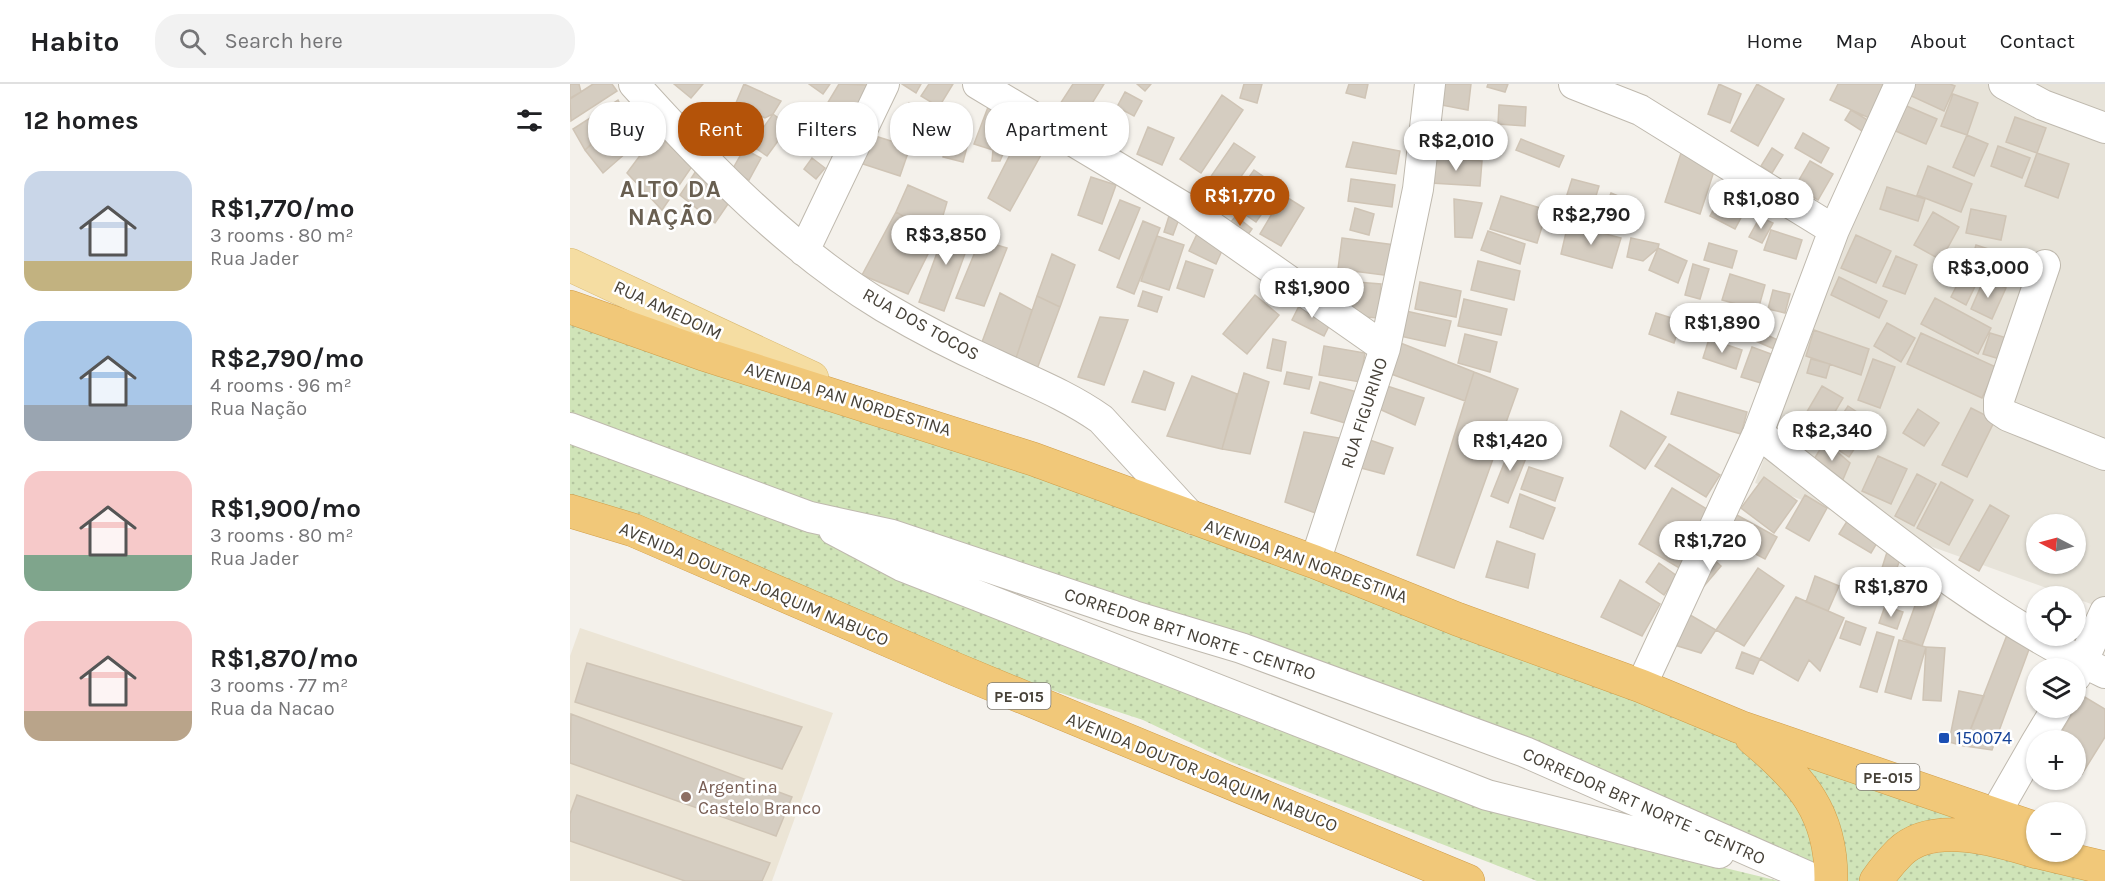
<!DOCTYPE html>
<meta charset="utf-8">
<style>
:root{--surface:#fff;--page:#f2f2f2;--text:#202124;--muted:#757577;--line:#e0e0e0;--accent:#b45309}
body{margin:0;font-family:Karla,sans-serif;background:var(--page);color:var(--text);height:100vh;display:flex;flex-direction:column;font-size:22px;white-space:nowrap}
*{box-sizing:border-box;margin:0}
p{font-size:20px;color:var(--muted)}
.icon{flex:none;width:33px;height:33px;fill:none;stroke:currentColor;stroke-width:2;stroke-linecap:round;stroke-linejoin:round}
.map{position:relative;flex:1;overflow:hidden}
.panel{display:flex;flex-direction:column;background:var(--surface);width:570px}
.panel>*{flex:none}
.top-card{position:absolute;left:18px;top:18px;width:570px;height:54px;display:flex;gap:12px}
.needle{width:39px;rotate:276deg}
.controls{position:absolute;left:1456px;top:430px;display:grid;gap:12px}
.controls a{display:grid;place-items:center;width:60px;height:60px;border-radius:50%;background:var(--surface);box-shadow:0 2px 4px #0004;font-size:30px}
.price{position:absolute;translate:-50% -51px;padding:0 14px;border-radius:21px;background:#fff;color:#222;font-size:20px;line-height:39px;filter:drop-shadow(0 2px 3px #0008)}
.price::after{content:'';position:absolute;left:50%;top:36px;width:18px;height:14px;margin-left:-9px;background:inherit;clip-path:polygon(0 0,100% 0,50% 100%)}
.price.on{background:var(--accent);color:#fff}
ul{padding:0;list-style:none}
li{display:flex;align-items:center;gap:18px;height:150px;padding:0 24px}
li span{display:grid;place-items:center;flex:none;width:168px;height:120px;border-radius:18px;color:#555}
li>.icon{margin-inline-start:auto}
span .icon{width:72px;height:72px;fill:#fffc;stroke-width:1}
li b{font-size:26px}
h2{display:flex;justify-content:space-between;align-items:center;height:72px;padding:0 24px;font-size:26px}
.tag{padding:0 21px;border-radius:24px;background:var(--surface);box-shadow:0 2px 4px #0004;font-size:21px;line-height:54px}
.tag.on{background:var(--accent);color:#fff}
header{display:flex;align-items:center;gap:36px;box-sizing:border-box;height:84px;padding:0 30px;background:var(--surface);border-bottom:2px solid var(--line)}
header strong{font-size:28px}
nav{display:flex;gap:33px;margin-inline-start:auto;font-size:21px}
.search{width:420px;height:54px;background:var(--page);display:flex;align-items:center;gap:15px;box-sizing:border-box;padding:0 21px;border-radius:24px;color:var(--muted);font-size:22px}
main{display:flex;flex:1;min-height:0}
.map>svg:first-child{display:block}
.residential{fill:#e7e3d9;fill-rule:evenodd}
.education{fill:#ece5d6}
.grass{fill:url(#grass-dots)}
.building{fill:#d5cdc1;stroke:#cfc4b5;stroke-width:1.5}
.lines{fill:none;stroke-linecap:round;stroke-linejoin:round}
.minor-casing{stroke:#bfb9ae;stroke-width:32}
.major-casing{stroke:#d9ba73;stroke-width:34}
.highway-casing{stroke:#d09d49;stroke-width:34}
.minor{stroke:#fff;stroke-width:30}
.major{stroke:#f5dda2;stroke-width:33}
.highway{stroke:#f1c879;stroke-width:33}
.transit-dot{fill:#1a4fb4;stroke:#fff;stroke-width:2}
.education-dot{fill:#8d6e63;stroke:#fff;stroke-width:2}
.labels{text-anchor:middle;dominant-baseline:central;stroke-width:5;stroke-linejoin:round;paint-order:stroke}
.shield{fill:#fff;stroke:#7e7b74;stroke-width:1.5}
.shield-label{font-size:16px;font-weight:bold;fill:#474239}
.street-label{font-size:18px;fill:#474239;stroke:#fff}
.transit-label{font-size:18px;fill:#164399;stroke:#fff;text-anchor:start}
.education-label{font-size:18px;fill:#785e54;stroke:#fff;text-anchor:start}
.district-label{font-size:24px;font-weight:bold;letter-spacing:1.5px;fill:#695f51;stroke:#fff}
</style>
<header>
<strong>Habito</strong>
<div class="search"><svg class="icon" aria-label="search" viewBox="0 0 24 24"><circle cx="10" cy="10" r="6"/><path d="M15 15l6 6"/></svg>Search here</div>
<nav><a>Home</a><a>Map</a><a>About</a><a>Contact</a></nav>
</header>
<main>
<section class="panel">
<h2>12 homes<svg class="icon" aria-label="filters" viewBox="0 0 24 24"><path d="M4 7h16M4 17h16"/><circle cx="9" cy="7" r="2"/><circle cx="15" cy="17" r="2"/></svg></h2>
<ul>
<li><span style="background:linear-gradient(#c9d6e8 75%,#c2b280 0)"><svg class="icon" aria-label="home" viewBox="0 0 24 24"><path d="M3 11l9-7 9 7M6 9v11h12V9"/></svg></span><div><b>R$1,770/mo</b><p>3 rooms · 80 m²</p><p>Rua Jader</p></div></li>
<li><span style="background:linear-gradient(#a9c7e8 70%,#9aa5b1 0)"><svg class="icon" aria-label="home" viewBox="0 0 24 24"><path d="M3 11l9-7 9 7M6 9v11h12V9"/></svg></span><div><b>R$2,790/mo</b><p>4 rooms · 96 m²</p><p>Rua Nação</p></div></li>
<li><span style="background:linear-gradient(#f6c9c9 70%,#7fa58c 0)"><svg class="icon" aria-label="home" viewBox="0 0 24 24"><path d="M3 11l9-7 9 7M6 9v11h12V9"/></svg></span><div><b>R$1,900/mo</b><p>3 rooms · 80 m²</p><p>Rua Jader</p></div></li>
<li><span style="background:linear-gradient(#f6c9c9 75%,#b9a48a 0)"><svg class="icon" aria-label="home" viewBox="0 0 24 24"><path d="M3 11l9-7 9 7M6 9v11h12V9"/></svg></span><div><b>R$1,870/mo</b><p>3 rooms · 77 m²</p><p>Rua da Nacao</p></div></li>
</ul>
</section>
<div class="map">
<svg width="1535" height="797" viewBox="0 0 1535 797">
<defs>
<pattern id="grass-dots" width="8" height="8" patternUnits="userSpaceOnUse" patternTransform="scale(1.5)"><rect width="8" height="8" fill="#d0e4b8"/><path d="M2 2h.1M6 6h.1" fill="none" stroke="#b4c59f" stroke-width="1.8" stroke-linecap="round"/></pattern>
</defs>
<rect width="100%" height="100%" fill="#f4f1eb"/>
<!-- residential -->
<path class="residential" d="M1332,0h203v525l-350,-126zM1467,441h39v39h-39z"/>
<!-- education -->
<path class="education" d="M10,544l253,85 -61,168h-202v-225z"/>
<!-- grass -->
<path class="grass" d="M0,237l325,103 843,310 60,57 24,85 -58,-28 -952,-341 -242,-89z
M0,352l1089,416 120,29h-242l-306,-119 -88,-42 -134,-44 -313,-137 -126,-42z
M1225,675l192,68 -118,54h-25z
M1385,765l47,5 103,27h-211l12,-22z"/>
<!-- building -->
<path class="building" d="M0,0h9l2,8 -11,6z
M23,0h19l5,7 -46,30 -1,-22z
M104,0h29l-12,14z
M174,0l37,17 -8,13 -8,4 -29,-15z
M239,0h21l-7,10z
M269,0l30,1 -18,31 -24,-12z
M332,0h19l-5,9z
M359,0h24l-14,23 -18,-11z
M503,0h31l-21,34 -23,-14z
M567,0h14l-6,7z
M674,0h18l-5,19 -17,-5z
M779,0h19l-3,14 -19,-5z
M868,0h33l-3,26 -32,-6z
M918,0h20l-3,8 -18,-5z
M1149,0l22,10 -11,29 -22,-9z
M1187,0l27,15 -26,47 -27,-15z
M1268,0h47l-16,34 -39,-18z
M1344,0h36l5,2 -11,25 -35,-16z
M555,8l17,9 -8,15 -17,-9z
M1383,10l25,9 -11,32 -26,-9z
M652,11l21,15 -42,63 -21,-14z
M48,16l6,12 -39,38 -12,-21z
M339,19l44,22 -10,27 -47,-20z
M1332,20l35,15 -11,25 -35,-15z
M929,21l27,2 -1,19 -27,-2z
M151,23l13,11 -18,32 -20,-15z
M418,23l28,16 -16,38h-8l1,-11 -19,-6z
M63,26l17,22 -47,41 -18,-23z
M539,26l18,14 -15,18 -18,-15z
M1281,26l20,12 -6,11 -20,-13z
M203,30l16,12 -22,30 -16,-11z
M1445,33l31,11 -9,25 -31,-11z
M578,43l26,11 -12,27 -25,-11z
M1233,49l26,15 -8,15 -26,-15z
M86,50l37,31 -31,45 -35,-37z
M302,51l38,12 -10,29 -37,-12z
M1397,51l21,9 -14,32 -21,-9z
M951,55l43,17 -5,11 -43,-17z
M447,57l25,12 -32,58 -22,-13z
M377,58l20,5 -4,15 -20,-5z
M783,58l47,9 -4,23 -50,-7z
M664,59l21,14 -30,42 -20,-14z
M1428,62l32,12 -8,20 -31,-12z
M1202,64l11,7 -11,18 -11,-7z
M174,65l17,9 -12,22 -18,-8z
M1112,66l35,12 -17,52 -35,-12z
M1467,69l32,11 -11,34 -33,-12z
M242,74l13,10 -9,11 -12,-10z
M862,74l50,3 -2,25 -49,-3z
M1240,77l23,13 -15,26 -23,-13z
M1358,82l44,18 -11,28 -44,-17z
M684,86l26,18 -24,34 -26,-18z
M126,87l34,30 -15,22 -35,-28z
M521,93l25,8 -14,39 -24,-9z
M781,95l44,6 -3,22 -44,-6z
M1002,95l27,7 -7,23 -27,-8z
M1159,98l24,13 -18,34 -25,-13z
M338,101l39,17 -10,34 -41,-24z
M1317,103l38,12 -7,22 -38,-12z
M1041,109l31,13 -8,19 -31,-13z
M713,111l21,13 -23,38 -21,-12z
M931,112l46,14 -10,33 -47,-14z
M884,115l28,4 -10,35 -17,-1z
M550,116l20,8 -21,51 -20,-9z
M785,124l19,6 -5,21 -19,-5z
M1401,125l35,7 -5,24 -35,-7z
M326,128l41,24 -29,58 -46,-19z
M1363,128l26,15 -18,33 -27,-15z
M599,132l10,3 -6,16 -9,-3z
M666,132l16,13 -7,10 -17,-14z
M1190,133l13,6 -11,20 -13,-6z
M379,136l25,9 -30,82 -25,-9z
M573,137l17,7 -26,66 -17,-7z
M998,140l53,14 -9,30 -51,-14z
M1201,146l31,10 -6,19 -32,-9z
M918,147l37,13 -5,20 -39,-14z
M628,148l27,12 -9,20 -27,-13z
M1286,151l35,16 -15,32 -35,-15z
M587,152l27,9 -15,45 -28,-9z
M772,154l53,7 -4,31 -53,-7z
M1061,154l28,6 -1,4 -15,13 -16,-4z
M410,156l27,8 -23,58 -28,-8z
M1139,159l28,8 -5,17 -28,-8z
M1406,161l44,14 -8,26 -44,-14z
M1088,164l29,13 -9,22 -29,-13z
M482,170l23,11 -15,42 -23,-11z
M1326,172l21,9 -12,29 -22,-8z
M616,177l27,9 -9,27 -27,-9z
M908,177l42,10 -6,29 -43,-10z
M1123,180l16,5 -9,30 -15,-4z
M740,186l28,10 -6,17 -28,-11z
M1394,187l15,7 -13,27 -15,-8z
M1160,190l35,11 -7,25 -36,-10z
M1269,193l48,24 -8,17 -48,-23z
M1414,195l22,9 -14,31 -21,-10z
M774,197l37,3 -3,34 -37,-3z
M850,198l41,9 -5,26 -41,-8z
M1203,206l17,4 -5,19 -17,-4z
M573,207l19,6 -5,15 -19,-6z
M430,209l32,17 -16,48 -34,-16z
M685,211l24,20 -32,39 -24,-20z
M467,212l23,11 -23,62 -21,-11z
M1365,214l56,30 -13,26 -57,-30z
M894,215l43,10 -6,26 -43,-9z
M731,218l32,16 -9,18 -32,-16z
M836,227l45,10 -6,25 -45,-10z
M1086,229l25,8 -7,22 -25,-9z
M530,233l28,3 -24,65 -26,-8z
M1317,239l28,15 -14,24 -27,-16z
M1184,245l24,11 -4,9 -23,-10z
M1244,246l55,19 -8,26 -55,-19z
M1351,249l75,34 -14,31 -75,-34z
M1420,249l20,6 -7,21 -20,-6z
M895,250l32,8 -7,30 -32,-9z
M703,255l13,3 -5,29 -14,-3z
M1139,255l33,11 -6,19 -33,-11z
M828,258l76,30 -9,29 -74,-27z
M754,262l41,7 -5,29 -41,-7z
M1182,263l19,7 -10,29 -20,-6z
M1241,275l19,5 -4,14 -19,-5z
M1303,275l22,8 -15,41 -22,-8z
M574,287l30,12 -9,27 -33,-8z
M717,288l25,5 -3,12 -25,-5z
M904,288l44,17 -64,179 -37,-13z
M674,289l25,9 -19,72 -28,-5z
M622,292l45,18 -15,55 -55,-13z
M750,298l41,11 -9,32 -41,-12z
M814,301l40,13 -9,27 -38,-17z
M1252,302l21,12 -24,41 -21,-12z
M1108,308l69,20 -6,22 -70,-20z
M1278,322l24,16 -23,35 -24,-16z
M1401,324l24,12 -28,57 -25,-12z
M1348,325l21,14 -15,23 -21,-13z
M1051,327l45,26 -21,32 -35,-23z
M734,348l41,7 -24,76 -36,-13z
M794,354l29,10 -9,26 -27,-7z
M943,357l17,7 -22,55 -17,-7z
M1255,357l25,22 -9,21 -28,-23z
M1099,360l51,31 -14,22 -51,-31z
M1308,372l29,13 -16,35 -29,-13z
M959,383l34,11 -8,23 -34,-12z
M1347,390l19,10 -22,42 -19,-10z
M1194,393l33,24 -23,32 -33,-25z
M1371,398l32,18 -24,45 -32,-17z
M1102,404l43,26 -34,55 -42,-25z
M950,410l35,14 -12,31 -33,-12z
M1235,411l22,13 -18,33 -23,-13z
M1420,421l19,11 -30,55 -20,-11z
M1165,430l42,23 -12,22 -42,-22z
M1279,434l31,20 -9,15 -32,-19z
M927,457l38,13 -7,34 -42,-11z
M1318,465l14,5 -8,22 -13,-5z
M1141,473l10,9 -22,26z
M1089,479l18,13 -13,19 -18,-13z
M1188,484l26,18 -40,60 -28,-16z
M1328,486l17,7 -11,28 -18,-8z
M1245,492l24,10 -11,25 -22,-9z
M1050,496l40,24 -18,32 -41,-19z
M1351,505l19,6 -18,51 -19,-7z
M1226,513l48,21 -24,53 -11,-11 -11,21 -38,-22z
M1315,522l18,6 -6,17 -18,-6z
M1115,528l31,18 -15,23 -30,-9z
M1276,537l20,7 -6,17 -20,-7z
M1307,548l17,5 -17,55 -17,-5z
M1437,551l24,9 -39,106 -28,-4z
M1329,556l27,7 -15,52 -26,-7z
M1356,563l19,1 -4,53 -18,-1z
M1172,568l18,7 -7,15 -17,-6z
M17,579l215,64 -20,42 -207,-67z
M1389,607l25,5 -20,50 -15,-4z
M1513,612l22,13v28l-23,37 -6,-2v-31h-20z
M1,630l221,83 -16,39 -206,-73z
M7,711l193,68 -8,18h-77l-115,-40v-27z"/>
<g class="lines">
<defs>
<path id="minor" d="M64,0c74,82 154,165 250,223 34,20 72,40 108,56 38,18 75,32 109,56l92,100
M408,0l207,124 200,140
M1004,0l66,26 194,120
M1434,0l39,21 62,23
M234,167l80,-167
M1475,181l-46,135v10l9,6 97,39
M0,344l240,89 82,18 242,81 107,32 284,104 293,129
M1188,349c111,86 219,179 347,240
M264,446l68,36 585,229 232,58
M745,478l70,-214 33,-159 12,-105
M1506,592l29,-64
M1071,602l117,-253 76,-203 66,-146
M1467,657l20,-33
M1425,730l42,-73"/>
<path id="major" d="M0,181l242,113"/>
<path id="highway" d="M0,223l133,47 330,105 282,103 142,57 184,67 99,41 297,102
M0,427l63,19 322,139 513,212
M1182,654c49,41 80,75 79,143
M1468,768l67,16
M1306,797c7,-10 15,-20 24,-29 33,-32 99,-12 137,0"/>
</defs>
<!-- minor casing -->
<use href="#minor" class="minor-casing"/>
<!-- major casing -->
<use href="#major" class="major-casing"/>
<!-- highway casing -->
<use href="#highway" class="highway-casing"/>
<!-- minor -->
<use href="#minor" class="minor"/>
<!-- major -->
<use href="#major" class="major"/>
<!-- highway -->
<use href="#highway" class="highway"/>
</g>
<!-- markers -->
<rect class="transit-dot" x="1368" y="648" width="12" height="12" rx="3"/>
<circle class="education-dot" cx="116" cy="713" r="6"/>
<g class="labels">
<!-- shield labels -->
<g class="shield">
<rect x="417.5" y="599" width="63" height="26" rx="4.5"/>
<rect x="1286.5" y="680" width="63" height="26" rx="4.5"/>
</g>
<g class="shield-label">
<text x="449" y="612">PE-015</text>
<text x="1318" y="693">PE-015</text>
</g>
<!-- street labels -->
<g class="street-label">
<text transform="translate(98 226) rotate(25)">RUA AMEDOIM</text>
<text transform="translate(351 240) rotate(29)">RUA DOS TOCOS</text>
<text transform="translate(278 315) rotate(17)">AVENIDA PAN NORDESTINA</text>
<text transform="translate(794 329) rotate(-72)">RUA FIGURINO</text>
<text transform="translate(736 477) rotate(20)">AVENIDA PAN NORDESTINA</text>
<text transform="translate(184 500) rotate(23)">AVENIDA DOUTOR JOAQUIM NABUCO</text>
<text transform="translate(620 550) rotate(18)">CORREDOR BRT NORTE - CENTRO</text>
<text transform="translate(632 688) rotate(22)">AVENIDA DOUTOR JOAQUIM NABUCO</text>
<text transform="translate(1074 722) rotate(24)">CORREDOR BRT NORTE - CENTRO</text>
</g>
<!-- transit labels -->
<g class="transit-label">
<text x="1386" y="654">150074</text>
</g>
<!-- education labels -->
<g class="education-label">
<text x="128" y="703">Argentina<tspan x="128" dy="21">Castelo Branco</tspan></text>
</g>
<!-- district labels -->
<g class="district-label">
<text x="101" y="105">ALTO DA<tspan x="101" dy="28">NAÇÃO</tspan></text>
</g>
</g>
</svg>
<div class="controls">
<a><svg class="needle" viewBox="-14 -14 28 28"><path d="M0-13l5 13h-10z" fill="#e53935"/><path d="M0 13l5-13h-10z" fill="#757577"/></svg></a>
<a><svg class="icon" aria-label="locate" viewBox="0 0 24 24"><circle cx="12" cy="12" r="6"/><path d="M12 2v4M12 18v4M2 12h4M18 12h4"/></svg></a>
<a><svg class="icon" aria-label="layers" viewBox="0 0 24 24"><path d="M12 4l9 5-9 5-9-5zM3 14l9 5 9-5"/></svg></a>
<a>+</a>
<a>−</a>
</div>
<b class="price" style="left:886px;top:88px">R$2,010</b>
<b class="price on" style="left:670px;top:143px">R$1,770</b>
<b class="price" style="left:1191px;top:146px">R$1,080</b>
<b class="price" style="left:1021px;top:162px">R$2,790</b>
<b class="price" style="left:376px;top:182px">R$3,850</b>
<b class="price" style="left:1418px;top:215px">R$3,000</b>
<b class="price" style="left:742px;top:235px">R$1,900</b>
<b class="price" style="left:1152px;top:270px">R$1,890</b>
<b class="price" style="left:1262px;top:378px">R$2,340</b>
<b class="price" style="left:940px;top:388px">R$1,420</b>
<b class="price" style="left:1140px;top:488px">R$1,720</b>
<b class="price" style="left:1321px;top:534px">R$1,870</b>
<div class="top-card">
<a class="tag">Buy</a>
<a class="tag on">Rent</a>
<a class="tag">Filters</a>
<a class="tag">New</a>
<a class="tag">Apartment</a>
</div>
</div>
</main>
